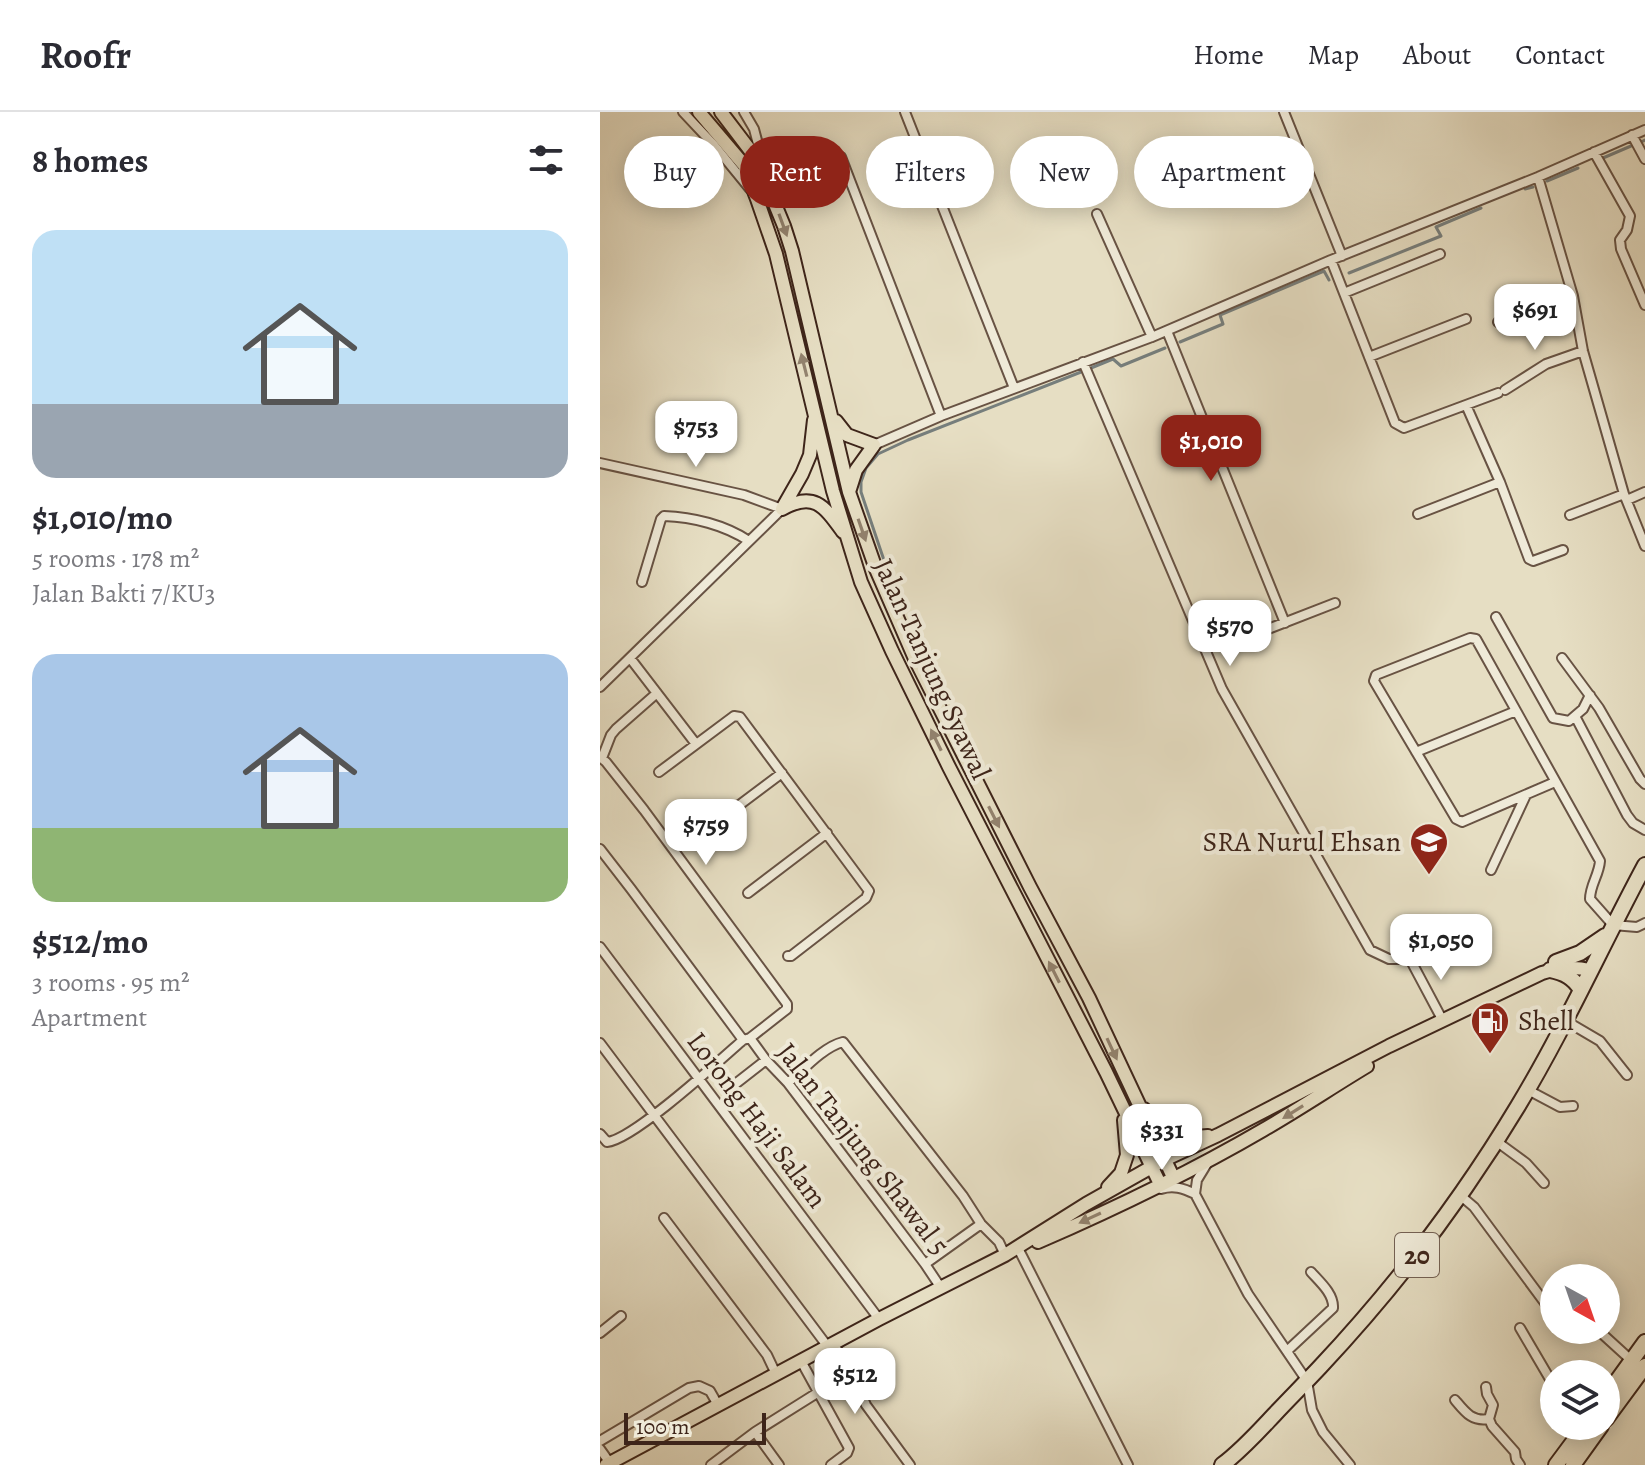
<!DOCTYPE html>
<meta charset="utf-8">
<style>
:root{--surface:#fff;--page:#f7f7f7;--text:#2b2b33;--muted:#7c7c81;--line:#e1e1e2;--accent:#8f2418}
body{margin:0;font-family:Alegreya,serif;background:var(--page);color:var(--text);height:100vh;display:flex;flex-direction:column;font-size:30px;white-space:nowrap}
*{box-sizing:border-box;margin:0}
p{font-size:26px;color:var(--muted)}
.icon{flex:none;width:44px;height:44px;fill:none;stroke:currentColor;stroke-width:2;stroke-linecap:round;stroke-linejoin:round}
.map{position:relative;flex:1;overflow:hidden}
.sheet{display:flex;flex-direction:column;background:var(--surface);width:600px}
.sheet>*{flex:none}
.top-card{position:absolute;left:24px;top:24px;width:760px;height:72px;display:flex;gap:16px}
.needle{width:52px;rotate:140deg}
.controls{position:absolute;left:940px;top:1152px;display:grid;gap:16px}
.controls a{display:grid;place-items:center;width:80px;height:80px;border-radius:50%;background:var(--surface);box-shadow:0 4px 20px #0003;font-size:40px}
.scale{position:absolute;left:24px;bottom:20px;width:142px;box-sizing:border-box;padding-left:8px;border:4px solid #3e251a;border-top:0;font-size:22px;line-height:28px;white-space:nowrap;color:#3e251a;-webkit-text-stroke:6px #efead8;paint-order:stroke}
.price{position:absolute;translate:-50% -68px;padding:0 18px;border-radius:16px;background:#fff;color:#222;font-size:26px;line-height:52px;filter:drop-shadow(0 2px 4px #0008)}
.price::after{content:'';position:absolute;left:50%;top:48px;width:24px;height:18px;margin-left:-12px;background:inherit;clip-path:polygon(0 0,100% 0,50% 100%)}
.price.active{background:var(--accent);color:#fff}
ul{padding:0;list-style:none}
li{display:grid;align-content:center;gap:16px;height:424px;padding:0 32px}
li span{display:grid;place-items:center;height:248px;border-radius:24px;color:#555}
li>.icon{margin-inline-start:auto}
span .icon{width:144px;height:144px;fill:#fffc;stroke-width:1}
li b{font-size:34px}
h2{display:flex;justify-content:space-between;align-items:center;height:96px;padding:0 32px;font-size:34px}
.pill{padding:0 28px;border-radius:36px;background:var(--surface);box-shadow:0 4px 20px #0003;font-size:28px;line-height:72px}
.pill.active{background:var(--accent);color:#fff}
header{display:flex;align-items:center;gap:48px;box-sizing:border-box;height:112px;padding:0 40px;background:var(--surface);border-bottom:2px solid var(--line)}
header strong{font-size:38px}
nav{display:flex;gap:44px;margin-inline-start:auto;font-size:28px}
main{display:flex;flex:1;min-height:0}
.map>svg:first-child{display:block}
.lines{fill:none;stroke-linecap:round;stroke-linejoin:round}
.stream{stroke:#767e7c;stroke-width:3}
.street-casing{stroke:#685344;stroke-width:12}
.primary-casing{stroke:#3e251a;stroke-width:16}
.highway-casing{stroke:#3e251a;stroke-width:18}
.street{stroke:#efead8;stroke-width:8}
.primary{stroke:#e6dec3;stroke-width:12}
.highway{stroke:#e6dec3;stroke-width:14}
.oneway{fill:#92826e}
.labels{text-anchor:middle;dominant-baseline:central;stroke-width:8;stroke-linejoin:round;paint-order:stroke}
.shield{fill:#efead8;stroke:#736053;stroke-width:2}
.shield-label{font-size:26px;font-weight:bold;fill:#3e251a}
.street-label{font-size:28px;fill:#3e251a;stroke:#efead8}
.poi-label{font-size:28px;fill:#3e251a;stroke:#efead8;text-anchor:end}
</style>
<header>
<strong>Roofr</strong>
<nav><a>Home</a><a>Map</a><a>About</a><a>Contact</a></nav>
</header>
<main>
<section class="sheet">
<h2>8 homes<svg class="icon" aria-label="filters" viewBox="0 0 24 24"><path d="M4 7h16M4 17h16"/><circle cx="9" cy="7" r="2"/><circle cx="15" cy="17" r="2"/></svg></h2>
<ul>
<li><span style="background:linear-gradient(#bfe0f5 70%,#9aa5b1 0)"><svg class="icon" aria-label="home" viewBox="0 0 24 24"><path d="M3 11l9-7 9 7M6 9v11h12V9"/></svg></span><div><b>$1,010/mo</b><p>5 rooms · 178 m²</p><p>Jalan Bakti 7/KU3</p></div></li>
<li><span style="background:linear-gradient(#a9c7e8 70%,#8fb573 0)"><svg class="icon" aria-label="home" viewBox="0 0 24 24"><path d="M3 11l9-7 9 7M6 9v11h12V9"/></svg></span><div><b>$512/mo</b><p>3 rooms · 95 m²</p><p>Apartment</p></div></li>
</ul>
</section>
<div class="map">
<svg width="1045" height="1353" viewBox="0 0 1045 1353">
<rect width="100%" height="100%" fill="#e6dec3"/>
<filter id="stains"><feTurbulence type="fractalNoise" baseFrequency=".0025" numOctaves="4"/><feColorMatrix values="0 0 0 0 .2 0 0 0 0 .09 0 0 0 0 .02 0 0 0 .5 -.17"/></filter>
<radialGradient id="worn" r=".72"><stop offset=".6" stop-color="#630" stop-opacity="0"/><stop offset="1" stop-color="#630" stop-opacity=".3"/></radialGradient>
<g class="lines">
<!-- stream -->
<path class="stream" d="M1041,30l4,-2
M1003,46l28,-12
M947,69l31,-13
M925,77l8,-2
M749,161l92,-37 -5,-9 45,-19
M580,230l43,-18 -3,-9 104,-44 5,9
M491,256l22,-9 8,7 44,-18
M291,469l-30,-89v-10l5,-14 12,-14 30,-14 173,-68
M302,503l20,40"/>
<defs>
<path id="street" d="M83,0l31,33 36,44
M144,0l10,17 9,34
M305,0l109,276
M684,0l58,144
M1032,23l13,24
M994,40l36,64 -3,14 -7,10 1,9 24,56
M241,45l100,259
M938,65l35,119 10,55 41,143 21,52
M497,102l55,123
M731,148l64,163 9,5 94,-35
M744,181l96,-39
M898,210l75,-26
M567,219l118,292
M769,245l97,-38
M483,250l139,327 148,261 19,9h21l33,62
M905,278l41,-26 37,-13
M866,293l34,77 29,77 4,2 30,-11
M274,333l67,-29 211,-79 179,-77 207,-83 107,-47
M0,351l144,32 38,14 -182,178
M1027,388l18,-8
M818,402l82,-32
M970,403l54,-21
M42,470l19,-63 3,-3c29,1 61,9 85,25
M896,505l57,101 16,3 14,-12 7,-14
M637,529l98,-38
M30,546l66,86
M962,546l37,50 41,71 5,5
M975,604l52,99 6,8 12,7
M816,640l100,-41
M0,645l6,5 38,48 143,194v5l-37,29 -7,2c-24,21 -110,100 -136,102l-7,-8
M2,646l9,-23 5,-6 41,-36
M59,660l75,-56 6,1 129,174 -3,7 -75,58h-3
M955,670l-93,40 -6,-3 -82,-138 2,-6 94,-37 6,1 124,222c-1,14 -10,24 -10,38l23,26 24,2 8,-4
M102,721l80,-60
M0,737l31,40 112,151
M891,758l35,-75
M148,781l79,-60
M0,835l279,372
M966,909l34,20 27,34
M150,926l16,22 22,23 69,91 68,90 16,24
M0,931l228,304
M188,971c15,-13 35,-36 55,-41l120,154 18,28 18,18 6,13
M134,973l32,-25
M928,978l32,17 13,-1
M896,1029l30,22 18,20
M561,1077c12,-4 22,-1 34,5
M595,1082l53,100 59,87 5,29 11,22 27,33
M595,1082l2,-14 11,-18
M861,1084l13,11 74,100
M64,1106l103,137 9,19
M419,1138l109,215
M325,1152l56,-40
M920,1216l34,58
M998,1218l34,31
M0,1221l21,-17
M233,1232l14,19 19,42 44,60
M687,1239l46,-43c1,-14 -13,-26 -22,-36
M201,1249l48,87 -2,5 -16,12
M886,1275l1,7 6,11 -4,14 3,7 23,26 1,7 4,6
M855,1288c10,12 17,22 34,19
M155,1320l24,33
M0,1329l89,-53 10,-2 11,5 8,14
M0,1337l10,14
M111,1353l44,-33 62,-39"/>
<path id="primary" d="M99,0l45,53 13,34 19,55 57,237 28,91 31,69 57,116 157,305 54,112
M121,0l35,46 28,68 8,25 57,241 27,77 40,92 114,226 59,111 84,179
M236,309l11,14 27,10 -18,25 -7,22
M182,397l20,-35 8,-19 4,-35
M182,397c32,-18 42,-3 61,23
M544,997c19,24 33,30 64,27
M508,1075l13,-14 6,-18 -3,-35
M438,1130c76,-33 153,-70 225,-112 35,-20 69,-43 104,-64
M6,1353l273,-146 126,-64 81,-51 78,-44 54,-25 171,-89 153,-73c17,-5 31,-7 48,-3"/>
<path id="highway" d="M956,850l24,-9 25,-17
M950,858c14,3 23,7 31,20
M1006,1284l39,-54
M1006,1307l39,-53
M622,1353c19,-14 36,-33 52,-50 15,-16 31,-32 46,-48 76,-81 141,-166 198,-261 47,-78 84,-161 127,-241
M956,1353l29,-39
M973,1353l28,-39"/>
</defs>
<!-- street casing -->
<use href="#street" class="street-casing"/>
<!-- primary casing -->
<use href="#primary" class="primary-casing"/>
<!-- highway casing -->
<use href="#highway" class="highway-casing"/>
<!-- street -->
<use href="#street" class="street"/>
<!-- primary -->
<use href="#primary" class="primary"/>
<!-- highway -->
<use href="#highway" class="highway"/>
</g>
<!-- one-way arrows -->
<defs><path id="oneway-solid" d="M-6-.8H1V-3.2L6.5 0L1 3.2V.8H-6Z" transform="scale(2)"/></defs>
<g class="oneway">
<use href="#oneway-solid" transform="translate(183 113) rotate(70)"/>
<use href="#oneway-solid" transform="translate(204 253) rotate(-104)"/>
<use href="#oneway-solid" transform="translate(262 418) rotate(71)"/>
<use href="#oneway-solid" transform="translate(336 628) rotate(-116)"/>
<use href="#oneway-solid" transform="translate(394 705) rotate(63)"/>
<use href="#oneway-solid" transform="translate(454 860) rotate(-117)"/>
<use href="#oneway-solid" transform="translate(512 937) rotate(65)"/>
<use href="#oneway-solid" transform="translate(693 1000) rotate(148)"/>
<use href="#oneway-solid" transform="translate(490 1106) rotate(155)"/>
</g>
<!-- icons -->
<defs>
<symbol id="school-pin" viewBox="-11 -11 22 30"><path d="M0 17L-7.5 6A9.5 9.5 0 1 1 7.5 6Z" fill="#8f2418" stroke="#efead8"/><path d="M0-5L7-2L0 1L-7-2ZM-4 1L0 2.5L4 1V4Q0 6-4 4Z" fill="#fff"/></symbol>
<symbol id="fuel-pin" viewBox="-11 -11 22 30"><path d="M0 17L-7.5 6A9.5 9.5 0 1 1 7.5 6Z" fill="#8f2418" stroke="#efead8"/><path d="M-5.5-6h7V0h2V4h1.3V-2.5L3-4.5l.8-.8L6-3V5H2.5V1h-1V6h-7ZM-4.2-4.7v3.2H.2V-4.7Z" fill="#fff"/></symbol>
</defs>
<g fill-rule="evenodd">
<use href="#school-pin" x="807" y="708" width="44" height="60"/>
<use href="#fuel-pin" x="868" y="887" width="44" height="60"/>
</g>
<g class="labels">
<!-- shield labels -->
<rect class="shield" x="795" y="1121" width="44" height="44" rx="6"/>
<g class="shield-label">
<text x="817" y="1143">20</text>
</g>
<!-- street labels -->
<g class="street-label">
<text transform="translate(332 557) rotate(65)">Jalan Tanjung Syawal</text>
<text transform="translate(157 1008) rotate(53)">Lorong Haji Salam</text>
<text transform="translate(263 1037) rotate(52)">Jalan Tanjung Shawal 5</text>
</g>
<!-- poi labels -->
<g class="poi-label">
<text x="801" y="730">SRA Nurul Ehsan</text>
<text x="918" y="909" text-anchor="start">Shell</text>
</g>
</g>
<rect width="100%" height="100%" filter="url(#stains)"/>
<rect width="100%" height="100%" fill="url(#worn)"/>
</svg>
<div class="controls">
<a><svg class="needle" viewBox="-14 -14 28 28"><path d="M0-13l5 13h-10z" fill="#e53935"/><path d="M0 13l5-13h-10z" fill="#7c7c81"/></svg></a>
<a><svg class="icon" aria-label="layers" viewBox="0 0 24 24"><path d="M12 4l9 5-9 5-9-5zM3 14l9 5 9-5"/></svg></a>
</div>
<div class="scale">100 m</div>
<b class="price" style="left:935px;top:240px">$691</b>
<b class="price" style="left:96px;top:357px">$753</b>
<b class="price active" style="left:611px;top:371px">$1,010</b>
<b class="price" style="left:630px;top:556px">$570</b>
<b class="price" style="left:106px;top:755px">$759</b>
<b class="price" style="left:841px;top:870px">$1,050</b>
<b class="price" style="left:562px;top:1060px">$331</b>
<b class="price" style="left:255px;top:1304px">$512</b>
<div class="top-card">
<a class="pill">Buy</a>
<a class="pill active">Rent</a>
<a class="pill">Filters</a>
<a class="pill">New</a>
<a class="pill">Apartment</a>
</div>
</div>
</main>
